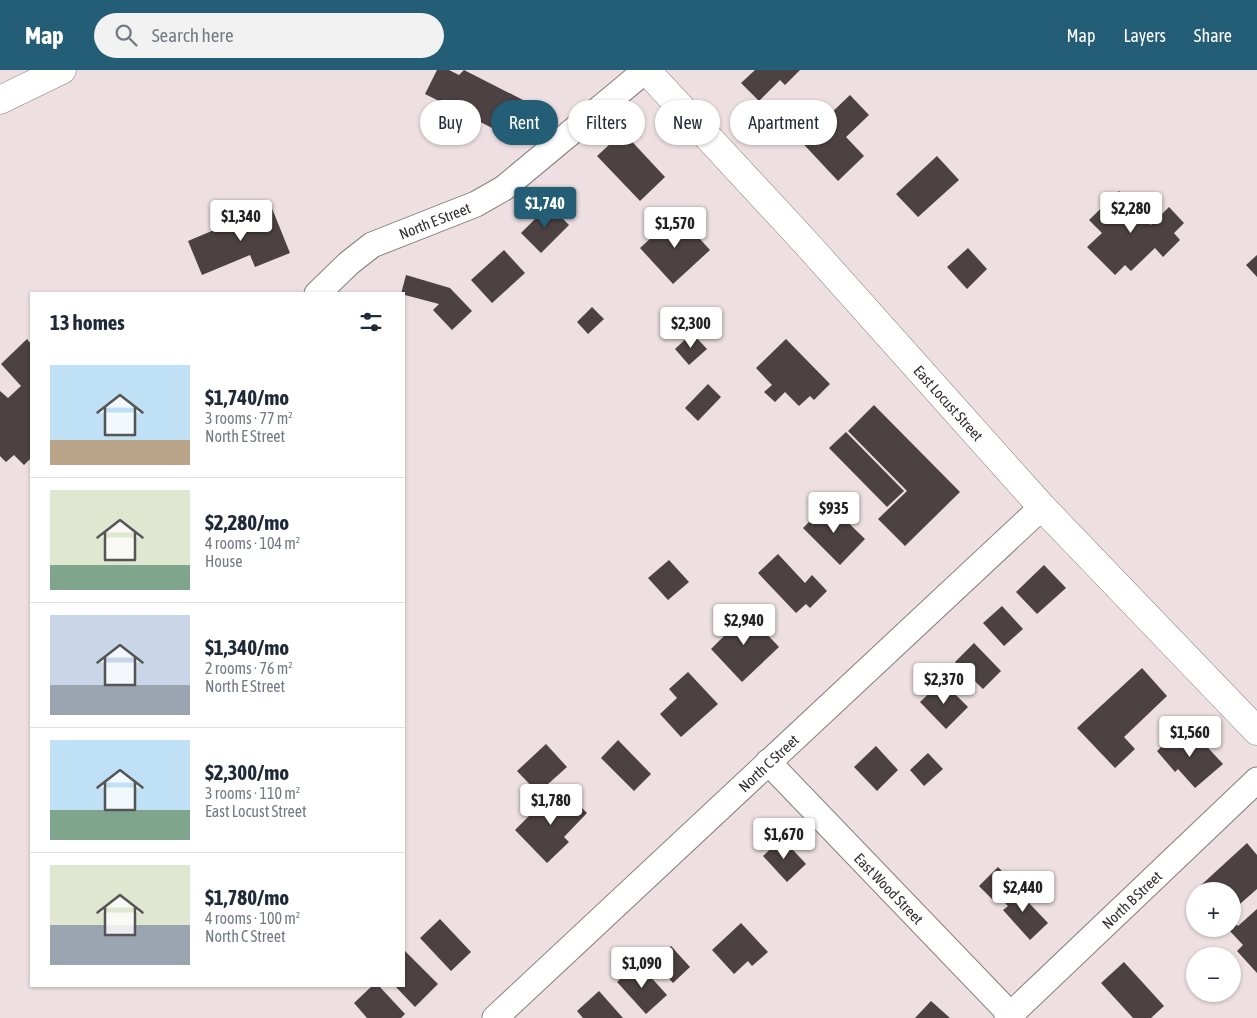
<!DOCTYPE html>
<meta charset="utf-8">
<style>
:root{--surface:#fff;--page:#f2f2f3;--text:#1f2937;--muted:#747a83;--line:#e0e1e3;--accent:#245d76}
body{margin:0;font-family:"Asap Condensed",sans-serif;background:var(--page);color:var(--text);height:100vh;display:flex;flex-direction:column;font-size:19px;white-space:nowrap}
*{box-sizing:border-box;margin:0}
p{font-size:16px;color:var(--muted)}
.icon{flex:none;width:28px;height:28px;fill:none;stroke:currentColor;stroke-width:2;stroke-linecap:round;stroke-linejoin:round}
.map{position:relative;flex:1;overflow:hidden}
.details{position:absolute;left:30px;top:222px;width:375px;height:695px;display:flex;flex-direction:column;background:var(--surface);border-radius:0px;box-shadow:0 1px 4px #0004}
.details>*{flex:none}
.top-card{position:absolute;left:420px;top:30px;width:475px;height:45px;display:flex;gap:10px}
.tools{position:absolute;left:1186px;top:812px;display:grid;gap:10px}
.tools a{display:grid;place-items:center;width:55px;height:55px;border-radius:50%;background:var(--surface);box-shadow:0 1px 4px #0004;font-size:25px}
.price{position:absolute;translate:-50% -42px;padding:0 11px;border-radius:5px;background:#fff;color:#222;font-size:16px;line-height:32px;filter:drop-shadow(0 1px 2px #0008)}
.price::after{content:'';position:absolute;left:50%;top:30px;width:15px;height:11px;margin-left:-8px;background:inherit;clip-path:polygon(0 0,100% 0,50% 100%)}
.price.on{background:var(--accent);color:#fff}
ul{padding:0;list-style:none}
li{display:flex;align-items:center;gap:15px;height:125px;padding:0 20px}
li+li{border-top:1px solid var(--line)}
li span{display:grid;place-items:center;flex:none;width:140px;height:100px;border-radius:0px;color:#555}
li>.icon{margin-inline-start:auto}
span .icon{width:60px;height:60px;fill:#fffc;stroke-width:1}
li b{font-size:21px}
h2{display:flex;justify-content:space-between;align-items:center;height:60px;padding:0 20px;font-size:21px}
.chip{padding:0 18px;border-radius:22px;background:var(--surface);box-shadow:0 1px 4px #0004;font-size:18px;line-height:45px}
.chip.on{background:var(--accent);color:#fff}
header{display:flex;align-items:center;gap:30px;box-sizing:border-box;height:70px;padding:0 25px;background:var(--accent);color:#fff}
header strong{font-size:24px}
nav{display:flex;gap:28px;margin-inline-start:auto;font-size:18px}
.search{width:350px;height:45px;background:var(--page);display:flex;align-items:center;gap:12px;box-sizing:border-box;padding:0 18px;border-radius:28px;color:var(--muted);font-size:19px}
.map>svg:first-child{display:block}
.building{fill:#4c4143}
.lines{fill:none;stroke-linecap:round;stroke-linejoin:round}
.minor-casing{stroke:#897d7f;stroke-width:27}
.secondary-casing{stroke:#897d7f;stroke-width:29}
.minor{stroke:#fff;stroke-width:25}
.secondary{stroke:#fff;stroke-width:28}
.labels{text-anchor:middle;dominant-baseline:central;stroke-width:5;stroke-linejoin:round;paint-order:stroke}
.street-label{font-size:15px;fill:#332e2f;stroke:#eddfe2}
</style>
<header>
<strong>Map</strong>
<div class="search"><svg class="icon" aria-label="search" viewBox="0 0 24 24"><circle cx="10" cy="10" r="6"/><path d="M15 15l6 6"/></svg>Search here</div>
<nav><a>Map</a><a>Layers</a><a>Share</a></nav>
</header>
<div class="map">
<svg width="1257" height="948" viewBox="0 0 1257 948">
<rect width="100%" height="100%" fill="#eddfe2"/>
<!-- building -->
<path class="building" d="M437,0h12l10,5 5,-5 59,30 -17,35 -81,-41z
M755,0h45l-15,15 -5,-5 -21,21 -18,-18z
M850,25l19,20 -23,22 18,19 -26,25 -43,-46 26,-24 6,6z
M623,62l42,45 -25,24 -43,-45z
M937,86l22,24 -41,37 -22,-23z
M1119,121l32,34 18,-18 15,16 -10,10 6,7 -17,17 -8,-9 -24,23 -6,-6 -10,10 -28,-28 15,-14 -13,-13z
M549,135l20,20 -28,28 -20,-20z
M271,136l19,47 -35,14 -5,-12 -48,20 -14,-34z
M677,144l33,36 -37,34 -33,-36z
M968,178l19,21 -20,20 -20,-22z
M504,180l21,23 -33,30 -21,-23z
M1257,185v22l-11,-12z
M406,205l44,13 22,23 -20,19 -19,-20 6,-6 -38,-10z
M592,237l12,12 -16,15 -11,-12z
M692,263l15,16 -18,16 -14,-16z
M27,269l4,5v114l-7,7 -10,-10 -8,7 -6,-6v-65l8,7 13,-12 -20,-22z
M786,269l44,45 -16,16 -4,-4 -11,10 -14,-14 -10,10 -11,-10 8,-7 -16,-17z
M708,314l13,13 -23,24 -13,-13z
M874,335l86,87 -55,54 -27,-27 29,-28 -59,-60z
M846,362l58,59 -17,16 -58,-59z
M828,433l37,36 -25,26 -37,-37z
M778,484l27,29 7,-8 15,16 -17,17 -4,-4 -10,9 -38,-40z
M669,490l20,22 -21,18 -20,-22z
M1044,495l22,23 -29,26 -21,-22z
M1002,536l21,23 -19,17 -21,-23z
M744,540l35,37 -37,35 -31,-33 14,-14 -4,-3z
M974,573l27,28 -18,18 -28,-27z
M1142,598l25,28 -43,41 11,12 -20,19 -38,-40z
M688,602l30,32 -37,33 -21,-23 17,-16 -8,-9z
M942,611l26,26 -22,22 -26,-27z
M1181,659l11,12 5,-5 26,28 -28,24 -17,-19 -3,3 -18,-21z
M618,670l33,34 -17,17 -33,-33z
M546,674l21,23 -29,26 -21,-22z
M876,676l22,24 -21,21 -23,-24z
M928,683l15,16 -19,17 -14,-16z
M565,721l22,22 -23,24 5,5 -22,21 -32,-33 28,-28 6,5z
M782,768l24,26 -19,18 -24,-26z
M1247,773l10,12v34l-25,22v-20h-29l-4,-4z
M998,797l14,14 -18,20 -15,-15z
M1012,815l36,38 -18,17 -27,-30 5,-4 -9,-9z
M1257,839v64l-20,-22 6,-6 -15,-16h4v-9l6,6z
M440,849l31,33 -20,19 -31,-33z
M741,853l27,29 -16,14 -4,-5 -14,13 -22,-24z
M671,876l19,21 -17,16 -20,-21z
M404,880l34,34 -23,23 -20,-21h9z
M1124,892l40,44 -13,12h-18l-32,-35z
M638,893l29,32 -21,19 -29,-32z
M372,916h7l26,28 -4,4h-34l-13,-15z
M599,921l24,27h-40l-6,-7z
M931,931l19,17h-35z"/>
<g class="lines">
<defs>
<g id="minor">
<path id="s1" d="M317,224l32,-31 23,-18 104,-41 28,-16 142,-118"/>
<path id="s2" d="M768,692l242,252"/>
<path id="s3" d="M495,948l547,-511"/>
<path id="s4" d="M1007,948l250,-238"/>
</g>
<g id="secondary">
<path id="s5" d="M646,0l161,174 235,263 215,224"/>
<path d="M0,30l62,-30"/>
</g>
</defs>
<!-- minor casing -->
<use href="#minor" class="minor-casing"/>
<!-- secondary casing -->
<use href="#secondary" class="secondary-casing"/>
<!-- minor -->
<use href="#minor" class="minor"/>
<!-- secondary -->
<use href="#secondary" class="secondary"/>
</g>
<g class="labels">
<!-- street labels -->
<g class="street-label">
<text stroke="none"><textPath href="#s1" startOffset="141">North E Street</textPath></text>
<text stroke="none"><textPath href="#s5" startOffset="450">East Locust Street</textPath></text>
<text stroke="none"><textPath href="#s3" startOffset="374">North C Street</textPath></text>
<text stroke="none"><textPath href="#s2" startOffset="175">East Wood Street</textPath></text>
<text stroke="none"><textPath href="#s4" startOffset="172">North B Street</textPath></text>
</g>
</g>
</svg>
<div class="tools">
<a>+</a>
<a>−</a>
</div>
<b class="price on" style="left:545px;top:159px">$1,740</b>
<b class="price" style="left:1131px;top:164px">$2,280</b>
<b class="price" style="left:241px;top:172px">$1,340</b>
<b class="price" style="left:675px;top:179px">$1,570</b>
<b class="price" style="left:691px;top:279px">$2,300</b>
<b class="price" style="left:834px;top:464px">$935</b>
<b class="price" style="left:744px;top:576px">$2,940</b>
<b class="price" style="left:944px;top:635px">$2,370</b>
<b class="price" style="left:1190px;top:688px">$1,560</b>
<b class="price" style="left:551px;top:756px">$1,780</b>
<b class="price" style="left:784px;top:790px">$1,670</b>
<b class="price" style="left:1023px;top:843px">$2,440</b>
<b class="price" style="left:642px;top:919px">$1,090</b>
<div class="top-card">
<a class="chip">Buy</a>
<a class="chip on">Rent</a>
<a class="chip">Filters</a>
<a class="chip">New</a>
<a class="chip">Apartment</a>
</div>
<section class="details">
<h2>13 homes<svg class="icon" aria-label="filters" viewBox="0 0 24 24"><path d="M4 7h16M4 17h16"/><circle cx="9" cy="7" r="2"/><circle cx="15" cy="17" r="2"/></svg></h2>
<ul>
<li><span style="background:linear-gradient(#bfe0f5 75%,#b9a48a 0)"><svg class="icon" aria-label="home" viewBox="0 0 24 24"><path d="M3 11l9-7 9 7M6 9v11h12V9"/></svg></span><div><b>$1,740/mo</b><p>3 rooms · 77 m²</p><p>North E Street</p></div></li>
<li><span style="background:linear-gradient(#dfe7d0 75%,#7fa58c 0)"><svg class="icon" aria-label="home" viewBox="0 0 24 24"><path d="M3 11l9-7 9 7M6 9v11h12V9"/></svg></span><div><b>$2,280/mo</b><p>4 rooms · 104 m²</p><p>House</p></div></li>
<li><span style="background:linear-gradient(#c9d6e8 70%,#9aa5b1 0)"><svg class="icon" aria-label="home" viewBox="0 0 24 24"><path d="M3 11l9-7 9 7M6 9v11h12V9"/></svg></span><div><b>$1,340/mo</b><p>2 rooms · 76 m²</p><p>North E Street</p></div></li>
<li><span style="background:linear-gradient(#bfe0f5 70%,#7fa58c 0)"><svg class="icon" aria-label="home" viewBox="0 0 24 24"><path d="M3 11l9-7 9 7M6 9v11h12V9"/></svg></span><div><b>$2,300/mo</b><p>3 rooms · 110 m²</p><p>East Locust Street</p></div></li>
<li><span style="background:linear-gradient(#dfe7d0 60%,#9aa5b1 0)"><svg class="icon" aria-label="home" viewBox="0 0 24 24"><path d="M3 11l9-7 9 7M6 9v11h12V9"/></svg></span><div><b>$1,780/mo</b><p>4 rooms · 100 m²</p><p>North C Street</p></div></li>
</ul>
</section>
</div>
